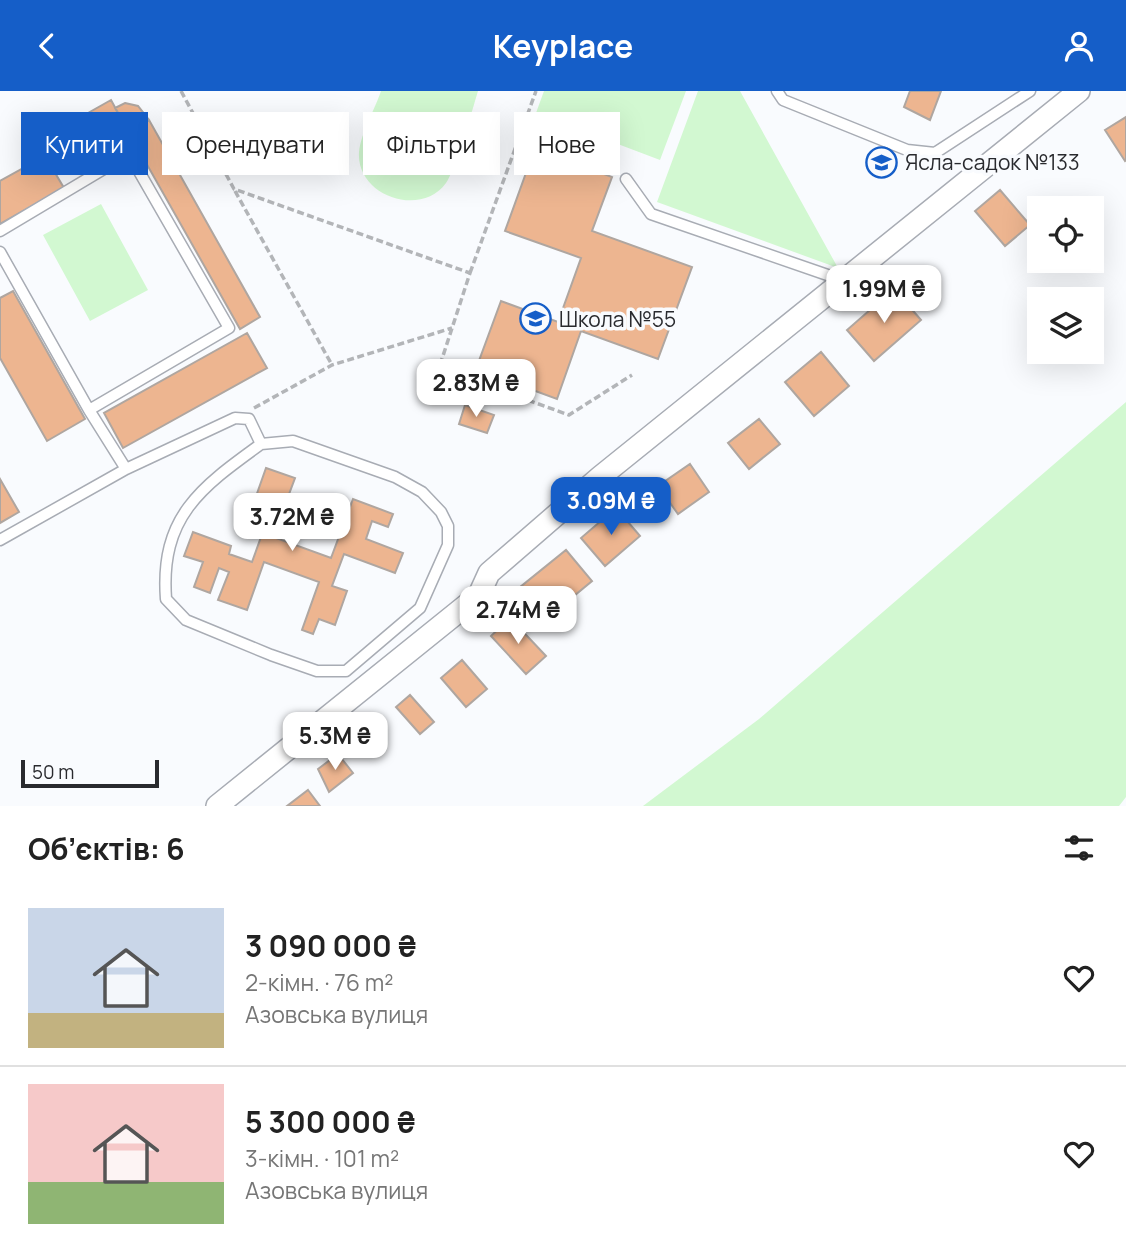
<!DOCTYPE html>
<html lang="uk">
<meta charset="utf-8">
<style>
:root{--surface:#fff;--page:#f6f6f6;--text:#222;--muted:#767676;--line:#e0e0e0;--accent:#155ec8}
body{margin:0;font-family:Manrope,sans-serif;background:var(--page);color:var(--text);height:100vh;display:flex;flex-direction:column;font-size:26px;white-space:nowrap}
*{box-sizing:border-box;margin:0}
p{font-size:23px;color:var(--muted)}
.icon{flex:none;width:38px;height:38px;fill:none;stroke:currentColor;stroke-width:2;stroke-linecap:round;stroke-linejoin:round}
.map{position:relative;height:715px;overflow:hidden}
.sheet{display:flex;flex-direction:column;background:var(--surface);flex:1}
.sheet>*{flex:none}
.top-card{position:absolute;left:21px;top:21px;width:700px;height:63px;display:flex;gap:14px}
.fabs{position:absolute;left:1027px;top:105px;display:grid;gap:14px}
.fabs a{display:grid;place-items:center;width:77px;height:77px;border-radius:0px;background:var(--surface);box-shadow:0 7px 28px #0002;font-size:35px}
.scale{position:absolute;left:21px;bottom:18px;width:138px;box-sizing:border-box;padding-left:7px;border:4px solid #292a2e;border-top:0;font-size:19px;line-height:24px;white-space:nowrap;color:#292a2e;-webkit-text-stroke:5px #f9fbfe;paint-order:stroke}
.price{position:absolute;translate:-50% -60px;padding:0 16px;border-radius:14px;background:#fff;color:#222;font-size:23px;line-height:46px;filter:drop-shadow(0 2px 4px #0008)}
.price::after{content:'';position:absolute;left:50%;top:42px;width:21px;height:16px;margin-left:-10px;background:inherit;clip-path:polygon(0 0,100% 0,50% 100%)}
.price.selected{background:var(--accent);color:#fff}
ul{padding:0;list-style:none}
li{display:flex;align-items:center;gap:21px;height:175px;padding:0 28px}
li+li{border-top:2px solid var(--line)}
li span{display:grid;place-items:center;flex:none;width:196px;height:140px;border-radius:0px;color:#555}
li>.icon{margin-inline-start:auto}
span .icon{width:84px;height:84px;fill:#fffc;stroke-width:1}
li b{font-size:30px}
h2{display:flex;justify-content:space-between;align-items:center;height:84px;padding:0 28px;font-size:30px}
.chip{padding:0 24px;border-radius:0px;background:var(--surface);box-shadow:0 7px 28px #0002;font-size:24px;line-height:63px}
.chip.selected{background:var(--accent);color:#fff}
header{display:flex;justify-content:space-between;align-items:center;height:91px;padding:0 28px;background:var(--accent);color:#fff;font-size:32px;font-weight:700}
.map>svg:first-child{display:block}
.green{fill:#d2f8d1}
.building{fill:#edb590;stroke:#afa6a0;stroke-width:2}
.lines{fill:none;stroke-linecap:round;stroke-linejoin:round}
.service-casing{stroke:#a8acb4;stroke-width:13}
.minor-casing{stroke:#a8acb4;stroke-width:24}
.path{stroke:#b3b5b8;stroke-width:3.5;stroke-dasharray:7 3.5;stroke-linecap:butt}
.service{stroke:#fff;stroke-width:10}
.minor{stroke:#fff;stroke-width:21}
.labels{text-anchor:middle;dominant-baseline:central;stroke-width:7;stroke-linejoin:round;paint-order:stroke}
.poi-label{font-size:21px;fill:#292a2e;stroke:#f9fbfe;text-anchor:start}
</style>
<header><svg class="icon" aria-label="back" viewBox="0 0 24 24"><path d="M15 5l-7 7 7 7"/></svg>Keyplace<svg class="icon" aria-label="person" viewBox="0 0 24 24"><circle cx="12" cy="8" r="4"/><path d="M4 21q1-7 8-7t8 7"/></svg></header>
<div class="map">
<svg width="1126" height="715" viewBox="0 0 1126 715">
<rect width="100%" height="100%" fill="#f9fbfe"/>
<!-- green -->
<path class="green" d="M381,0h97c-6,20 -22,78 -32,92 -25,35 -90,13 -87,-31 2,-19 16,-43 22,-61z
M544,0h142l-26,69 -124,-47z
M698,0h42l98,177 -181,-66z
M101,113l47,86 -58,31 -47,-86z
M1126,311v395l-7,9h-476l116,-87z"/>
<!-- building -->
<path class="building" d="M910,0h31l-11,29 -26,-13z
M111,9l17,31 -67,38 -17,-31z
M125,12l13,3 11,14 -21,11 -13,-23z
M1126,26v43l-1,1 -20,-31z
M149,29l111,197 -20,12 -112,-198z
M535,57l77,29 -20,54 100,36 -34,92 -77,-28 -24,68 -81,-30 25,-68 57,21 23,-64 -76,-27z
M45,65l19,32 -64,36v-43z
M1000,99l30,35 -25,21 -30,-35z
M894,198l27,31 -47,41 -27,-31z
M13,200l72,128 -38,22 -47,-83v-60z
M247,242l20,35 -144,80 -19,-35z
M821,261l28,34 -35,30 -29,-34z
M465,314l29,10 -7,18 -28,-9z
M759,328l21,25 -31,25 -21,-26z
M690,373l19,28 -31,22 -20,-28z
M266,377l29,10 -22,59 58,21 22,-59 40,15 -5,13 -16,-6 -6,18 37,14 -8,20 -51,-19 -12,32 15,5 -12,34 -16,-6 -6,15 -11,-4 17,-48 -55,-20 -17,48 -29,-10 11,-28 -10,-4 -9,25 -16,-6 9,-25 -19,-6 9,-24 38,14 -2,8 23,8 14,-39 -17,-7z
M0,388l19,33 -19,11z
M616,417l24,28 -35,30 -24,-28z
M566,459l26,31 -46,38 -27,-31z
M510,527l36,38 -20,18 -35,-38z
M462,569l25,29 -21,18 -25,-29z
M410,604l24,27 -14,12 -24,-27z
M338,663l15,19 -24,19 -11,-23z
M308,699l12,16h-33z"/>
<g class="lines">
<defs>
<path id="service" d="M777,0l6,9 124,50 28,3 95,-62
M626,88l25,35 191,66
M0,140l129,-77 100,174 -140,82 37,59 -126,71
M0,161l89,158
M126,378l109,-51 14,1 12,25 32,-3 102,36 27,15 19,20 7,14v19l-28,63 -74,63h-29l-46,-16 -85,-35 -20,-21c-6,-82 34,-111 95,-155"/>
<path id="minor" d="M217,715l262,-211 10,-22 111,-96 479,-386"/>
</defs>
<!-- service casing -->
<use href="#service" class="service-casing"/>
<!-- minor casing -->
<use href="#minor" class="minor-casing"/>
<!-- path -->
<path class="path" d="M181,0l53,98 236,84 -31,95 130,47 63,-40
M235,100l97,174
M470,182l66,-182
M254,317l78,-43 120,-37"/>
<!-- service -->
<use href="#service" class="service"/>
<!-- minor -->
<use href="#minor" class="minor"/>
</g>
<!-- icons -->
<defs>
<symbol id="school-ring" viewBox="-11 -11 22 22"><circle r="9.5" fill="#f9fbfe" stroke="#155ec8" stroke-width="1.5"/><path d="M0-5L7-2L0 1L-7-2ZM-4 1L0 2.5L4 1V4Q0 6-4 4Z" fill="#155ec8"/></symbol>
</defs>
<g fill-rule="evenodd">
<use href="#school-ring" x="864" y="54" width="35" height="35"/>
<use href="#school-ring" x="518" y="210" width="35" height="35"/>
</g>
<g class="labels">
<!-- poi labels -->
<g class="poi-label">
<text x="905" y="71">Ясла-садок №133</text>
<text x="559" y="228">Школа №55</text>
</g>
</g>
</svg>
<div class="fabs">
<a><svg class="icon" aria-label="locate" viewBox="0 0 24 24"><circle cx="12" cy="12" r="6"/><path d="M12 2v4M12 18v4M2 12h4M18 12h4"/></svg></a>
<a><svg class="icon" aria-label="layers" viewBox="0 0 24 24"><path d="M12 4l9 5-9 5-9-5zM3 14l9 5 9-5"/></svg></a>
</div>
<div class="scale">50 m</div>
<b class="price" style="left:884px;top:234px">1.99M ₴</b>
<b class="price" style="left:476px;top:328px">2.83M ₴</b>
<b class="price selected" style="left:611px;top:446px">3.09M ₴</b>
<b class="price" style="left:292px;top:462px">3.72M ₴</b>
<b class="price" style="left:518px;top:555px">2.74M ₴</b>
<b class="price" style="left:335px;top:681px">5.3M ₴</b>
<div class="top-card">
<a class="chip selected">Купити</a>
<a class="chip">Орендувати</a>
<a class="chip">Фільтри</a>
<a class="chip">Нове</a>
</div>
</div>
<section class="sheet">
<h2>Об’єктів: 6<svg class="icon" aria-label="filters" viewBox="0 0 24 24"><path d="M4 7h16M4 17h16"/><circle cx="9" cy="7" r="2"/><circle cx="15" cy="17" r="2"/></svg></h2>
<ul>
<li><span style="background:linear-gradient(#c9d6e8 75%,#c2b280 0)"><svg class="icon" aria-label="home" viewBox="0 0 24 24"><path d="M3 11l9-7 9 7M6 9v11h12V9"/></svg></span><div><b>3 090 000 ₴</b><p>2-кімн. · 76 m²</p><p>Азовська вулиця</p></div><svg class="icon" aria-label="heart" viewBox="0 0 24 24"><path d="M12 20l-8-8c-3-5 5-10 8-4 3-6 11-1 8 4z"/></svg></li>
<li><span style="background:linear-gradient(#f6c9c9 70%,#8fb573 0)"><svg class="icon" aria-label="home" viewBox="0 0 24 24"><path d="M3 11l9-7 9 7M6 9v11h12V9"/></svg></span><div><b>5 300 000 ₴</b><p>3-кімн. · 101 m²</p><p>Азовська вулиця</p></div><svg class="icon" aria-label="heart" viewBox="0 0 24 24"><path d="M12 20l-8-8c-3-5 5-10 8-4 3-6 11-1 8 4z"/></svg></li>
</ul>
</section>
